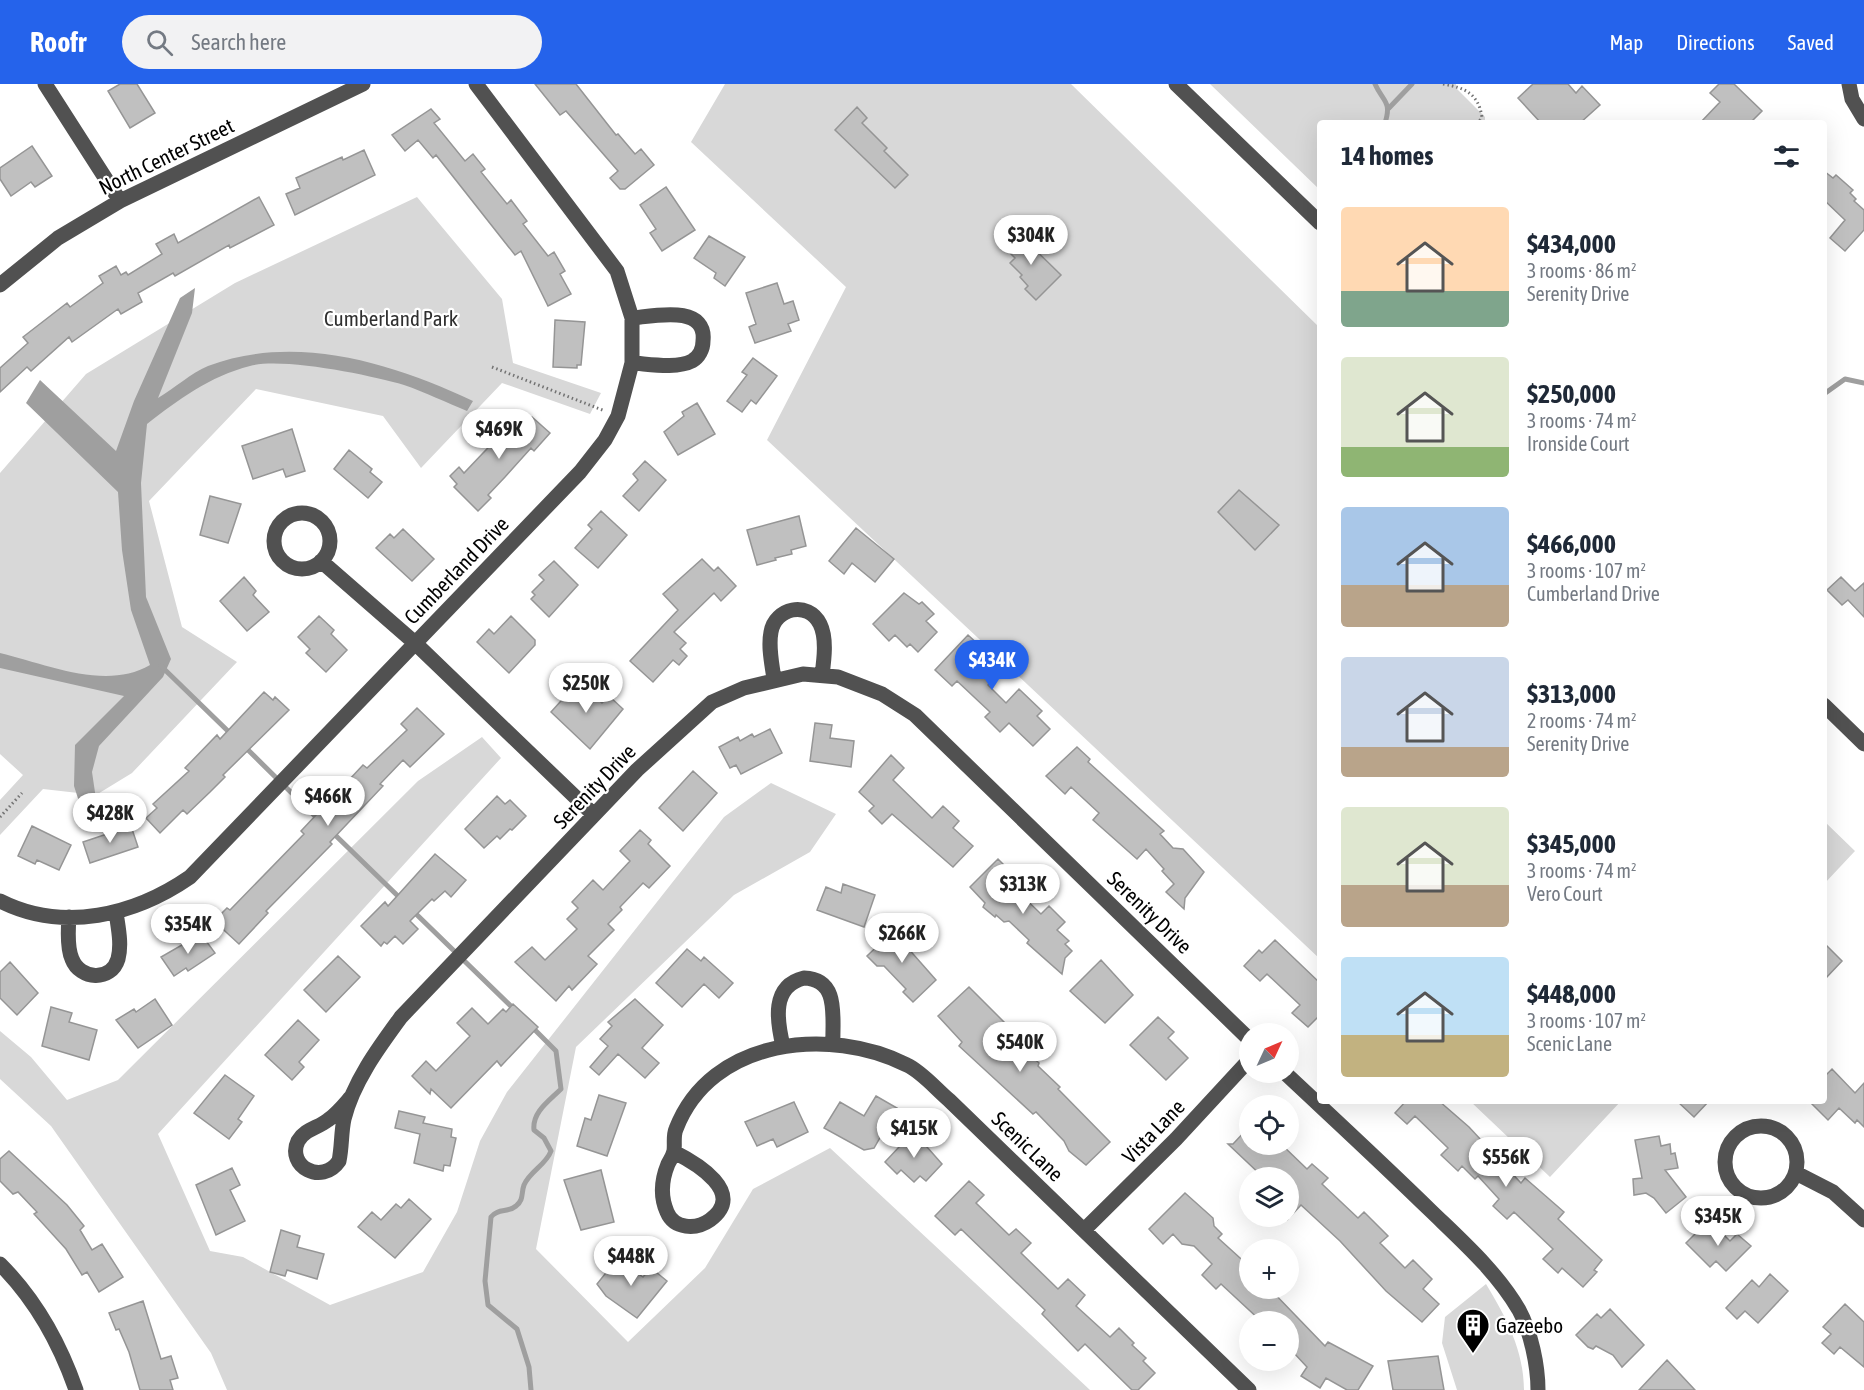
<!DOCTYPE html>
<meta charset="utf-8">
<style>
:root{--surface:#fff;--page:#f2f2f3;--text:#1f2937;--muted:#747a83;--accent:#2563eb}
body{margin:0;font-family:"Asap Condensed",sans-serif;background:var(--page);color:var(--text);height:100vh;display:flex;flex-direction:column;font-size:22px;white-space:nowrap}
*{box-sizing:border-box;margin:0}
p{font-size:20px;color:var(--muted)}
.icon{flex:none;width:33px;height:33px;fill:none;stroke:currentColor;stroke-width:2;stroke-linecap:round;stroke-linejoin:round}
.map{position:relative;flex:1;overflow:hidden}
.details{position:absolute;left:1317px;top:36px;width:510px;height:984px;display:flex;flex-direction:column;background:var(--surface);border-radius:6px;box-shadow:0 6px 24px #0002}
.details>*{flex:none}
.needle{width:39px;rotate:46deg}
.controls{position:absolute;left:1239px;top:939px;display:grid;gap:12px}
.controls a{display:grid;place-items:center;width:60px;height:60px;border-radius:50%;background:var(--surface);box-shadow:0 6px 24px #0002;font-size:30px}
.price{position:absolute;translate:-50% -51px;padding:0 14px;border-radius:21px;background:#fff;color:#222;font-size:20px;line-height:39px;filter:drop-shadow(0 2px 3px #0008)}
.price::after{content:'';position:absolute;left:50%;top:36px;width:18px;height:14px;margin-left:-9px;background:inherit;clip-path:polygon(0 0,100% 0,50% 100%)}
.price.selected{background:var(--accent);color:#fff}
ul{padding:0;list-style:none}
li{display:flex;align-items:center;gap:18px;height:150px;padding:0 24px}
li span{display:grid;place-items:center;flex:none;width:168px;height:120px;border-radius:6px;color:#555}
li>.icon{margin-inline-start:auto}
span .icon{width:72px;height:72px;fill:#fffc;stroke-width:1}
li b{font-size:26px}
h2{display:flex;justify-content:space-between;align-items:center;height:72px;padding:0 24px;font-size:26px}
header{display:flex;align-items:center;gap:36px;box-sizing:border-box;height:84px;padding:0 30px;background:var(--accent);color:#fff}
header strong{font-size:28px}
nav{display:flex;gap:33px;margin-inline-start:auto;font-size:21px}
.search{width:420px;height:54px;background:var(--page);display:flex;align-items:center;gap:15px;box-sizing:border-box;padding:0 21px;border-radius:33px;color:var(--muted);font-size:22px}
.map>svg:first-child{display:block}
.green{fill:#d8d8d8}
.water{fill:#9f9f9f}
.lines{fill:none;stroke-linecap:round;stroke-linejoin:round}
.stream{stroke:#9f9f9f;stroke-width:5}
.building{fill:#c0c0c0;stroke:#959595;stroke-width:1.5}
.path{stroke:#737373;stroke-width:3;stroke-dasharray:1.5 3;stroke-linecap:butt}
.minor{stroke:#515151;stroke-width:15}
.labels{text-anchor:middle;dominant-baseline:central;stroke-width:4.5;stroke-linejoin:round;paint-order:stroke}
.street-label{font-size:21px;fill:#000;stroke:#fff}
.park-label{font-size:21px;fill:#2f2f2f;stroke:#fff}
.poi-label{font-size:21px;fill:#000;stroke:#fff;text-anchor:start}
</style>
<header>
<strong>Roofr</strong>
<div class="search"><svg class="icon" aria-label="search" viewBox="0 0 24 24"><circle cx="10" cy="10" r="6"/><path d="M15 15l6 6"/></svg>Search here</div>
<nav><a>Map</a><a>Directions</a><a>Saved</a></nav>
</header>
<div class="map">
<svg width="1864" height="1306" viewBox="0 0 1864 1306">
<rect width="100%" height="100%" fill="#fff"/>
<!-- green -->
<path class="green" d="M725,0h346l249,244v631l-553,-519 79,-153 -155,-145z
M1210,0h246v4l29,29v6h-165v67z
M417,113l85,102 11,64 88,30 -11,21 -88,-31 -81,85 -38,-52 -127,-27 -107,112 33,126 55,35 -105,111 -36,22 -53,-6 -43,46v-35l23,-25 -23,-21v-281l86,-99 149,-91z
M482,653l19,21 -343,376 52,117 33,6 87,48 93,-33 34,-60 23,-71 27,-49 217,-275 47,-34 65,31 -26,38 -76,43 -158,152 -40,202 92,93 77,-74 48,-79 77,-41 260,242h-863l-16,-37 -160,-227 -51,-47v-48l31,26 36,43 51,-20 300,-299z
M1824,737l31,30 -31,33z
M1470,1017h151l-71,76z
M1486,1200c20,33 38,67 38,106h-67l-15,-47 3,-26z"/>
<!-- water -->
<path class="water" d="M195,204l-3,25 -34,85c17,-10 33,-25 50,-32 88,-33 184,-3 265,35l-6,10c-20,-8 -42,-19 -63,-26 -34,-10 -122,-28 -154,-19 -40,10 -72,34 -103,58l-6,59 5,114 25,62 -8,18 -64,69 -7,26 4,27 -14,12 -8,-25 1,-41 49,-49 -124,-28v-15c46,11 106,38 150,12l-19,-55 -9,-60 -4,-58 -92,-89 14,-23 76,71 18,-50 46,-103z"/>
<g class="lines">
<!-- stream -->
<path class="stream" d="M1375,0c8,18 17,17 10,39
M1389,24l23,-24
M1824,310l21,-15 19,4
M161,582l71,69
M243,661l77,76
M331,747l71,69
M413,827l103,100
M531,1306l-2,-23 -12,-38 -29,-24 -3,-24 6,-64c7,-9 17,-4 25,-11 8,-6 5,-13 8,-21 6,-14 22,-20 27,-34l-7,-13 -10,-8c-2,-18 15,-29 27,-41l-5,-38 -25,-25"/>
</g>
<!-- building -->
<path class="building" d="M120,0h17l18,29 -25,15 -22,-37z
M535,0h41l40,51 2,-1 17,20 6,-5 13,16 -29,24h-5l-10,-11 8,-7 -52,-60 -6,4z
M1533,0h35l8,9 6,-7 18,19 -20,18h-39l-23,-25z
M1719,0h15l28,27 -12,12h-50l20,-21 -10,-9z
M857,23l10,11 -5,5 25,25 -3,3 24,24 -13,13 -60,-58z
M431,25l9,10 -6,4 31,38 8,-7 12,15 -4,3 26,32 4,-4 16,21 -4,3 25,32 6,-4 11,19 -5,3 11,20 -23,12 -27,-55 -6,4 -79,-100 -3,3 -15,-18 -13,11 -13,-16z
M32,62l20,30 -17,11 -4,-5 -20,14 -11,-17v-11z
M364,66l11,25 -80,40 -9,-21 14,-6 -4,-10 46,-21 1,3z
M1824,87l9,7 3,-3 17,15 -3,3 6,6 -2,2 10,9v20l-19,21 -15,-13 15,-18 -21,-20z
M666,103l29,43 -33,21 -12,-18 6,-4 -16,-24z
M259,113l15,28 -44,23 -1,-3 -54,31 -2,-3 -35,20 4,9 -21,12 -3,-5 -46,33 -3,-5 -38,34 -4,-4 -27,25v-24l28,-25 -5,-6 44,-34 3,4 33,-24 -4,-7 17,-10 5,9 5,-3 2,3 34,-21 -6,-10 18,-10 4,9z
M1016,147l45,44 -25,25 -11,-11 3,-3 -8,-9 2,-2 -12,-12 5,-5 -13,-13z
M709,152l36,21 -20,29 -11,-8 2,-5 -22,-15z
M777,199l7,21 9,-3 6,19 -11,4 3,7 -36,12 -6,-16 7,-3 -10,-31z
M555,236l30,2 -4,43h-4v3l-24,-1z
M753,274l24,18 -21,28 -5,-4 -9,12 -15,-11 20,-26 -5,-3z
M697,319l18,31 -37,21 -14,-23 20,-16 -2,-4z
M521,329l8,7 3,-3 18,16 -16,18 -3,-3 -26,29 -17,18 3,3 -13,13 -24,-24 3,-3 -7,-8 9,-9 5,6z
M292,345l13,42 -19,6 -3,-8 -30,10 -11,-33z
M349,366l23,19 -2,3 12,10 -14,16 -34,-29z
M645,377l21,19 -27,31 -16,-15 15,-16 -5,-6z
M1239,406l40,35 -24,25 -37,-38z
M210,412l31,8 -13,39 -28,-8z
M601,427l26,24 -29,33 -23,-20 17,-19 -4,-4z
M799,432l7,30 -15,4 1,4 -17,4 1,2 -19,5 -10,-35z
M856,444l38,31 -19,23 -23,-19 -8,11 -15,-13z
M403,445l31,30 -22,22 -36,-33 14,-14 4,4z
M702,475l12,12 4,-4 18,19 -15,15 -7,-8 -40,39 12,11 -6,6 7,7 -8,9 -6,-5 -20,22 -23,-21 48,-51 -15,-16z
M554,477l24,24 -29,32 -18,-18 4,-4 -3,-3 12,-12 -5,-5z
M244,493l12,14 -3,4 16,17 -22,19 -27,-30z
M1841,493l14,14 9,-8v34l-16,-17 -6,5 -15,-15z
M904,509l15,11 3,-2 12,12 -8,7 11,11 -19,20 -8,-8 -3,3 -12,-12 -6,6 -16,-17z
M319,532l15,14 -3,4 16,16 -21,22 -20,-19 4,-4 -12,-12z
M511,532l24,24v5l-26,28 -32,-31 12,-13 5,5z
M968,551l23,21 -3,3 13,12 -13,14 18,18 13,-14 23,22 -5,5 13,13 -17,17 -24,-23 -9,9 -15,-15 5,-5 -33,-31 -5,5 -17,-16z
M579,597l23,22 7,-7 14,13 -33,40 -39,-37z
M264,608l9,8 2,-3 14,13 -66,65 2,2 -15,15 -23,22 -4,-4 -23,23 -14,-15 11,-10 -4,-4 36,-33 -4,-3 32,-33 3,4z
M417,624l27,26 -34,33 -7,-7 -23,24 3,2 -53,56 2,2 -66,67 2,2 -29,31 -25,-23 13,-13 3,2 74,-76 -3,-3 62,-66 4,3 40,-38 -6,-6z
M815,639l17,2 -2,13 24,3 -3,26 -41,-6z
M770,645l12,24 -41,21 -5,-9 -6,3 -11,-21 19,-10 2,4 12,-7 2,3z
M1077,663l13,12 -2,3 76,69 -4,3 13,14 10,1 21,23 -19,26 -1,11 -18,-17 8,-8 -12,-13 2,-2 -18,-20 -9,10 -44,-39 6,-7 -28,-26 -6,7 -19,-18z
M891,671l13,13 -11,12 39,38 11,-12 16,15 -6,7 20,18 -20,21 -61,-53 -10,10 -13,-13 5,-5 -15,-14z
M693,687l24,22 -34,38 -24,-23z
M497,712l8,8 5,-4 16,16 -14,14 -2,-1 -10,10 -3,-3 -13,12 -19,-19z
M32,742l39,19 -12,25 -22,-10 -2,4 -17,-8z
M131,742l7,21 -48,16 -7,-21z
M640,746l11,10 -3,4 22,22 -21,22 -6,-5 -23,24 2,3 -14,14 6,6 -26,26 9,8 -25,26 -3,-4 -13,15 -41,-39 17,-15 13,13 32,-31 -10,-10 11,-11 -6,-6 21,-22 10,10 27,-29 -10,-10z
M435,770l31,26 -15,17 -6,-6 -11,10 -2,-2 -22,22 8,8 -15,15 -8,-8 -8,8 -3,-2 -3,4 -20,-20 24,-24 3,4z
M998,775l15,15 -6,7 34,33 8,-8 16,16 -8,8 12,11 -4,3 7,7 -7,7 -3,16 -35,-31 2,-3 -20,-19 -5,1 -8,-7 -1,2 -12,-10 2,-4 -15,-16z
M843,800l32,11 -11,32 -47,-17 9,-23 15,6z
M897,843l13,14 -4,5 30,34 -23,22 -10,-10 3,-3 -22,-23h-7l-10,-10z
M201,850l14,19 -27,18 -2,-3 -12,8 -13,-19z
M1275,856l45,43v32l-12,12 -16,-14 8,-8 -33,-31 -7,7 -16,-15 15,-16 3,3z
M1824,859l18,18 -18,19z
M687,865l14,12 3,-4 29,26 -14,15 -15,-14 -22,23 -26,-24z
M338,872l22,21 -34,35 -22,-22z
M1101,876l32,35 -28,28 -35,-32z
M10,878l28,31 -21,22 -17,-17v-26z
M969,903l46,46 -5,5 29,25 -1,3 22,21 -2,2 52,53 -24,23 -17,-14 -5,-10 -28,-29 -3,2 -74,-68 3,-4 -24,-26z
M155,915l17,26 -34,23 -22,-28 18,-11 2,3z
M635,915l28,26 -21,23 17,15 -14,15 -27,-24 -19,21 -9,-8 18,-21 -8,-7 12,-13 -4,-4z
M513,920l25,23 -37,39 -4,-5 -46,47 -20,-19 -1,5 -18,-18 14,-15 10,10 34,-35 -13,-13 15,-15 16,16 15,-15 3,3z
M51,923l21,6 -3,9 28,8 -8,30 -47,-14z
M1158,933l16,15 -6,6 20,20 -22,22 -36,-35z
M298,936l21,20 -20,22 5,5 -12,13 -27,-25z
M1832,985l23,24 9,-10v44l-7,-7 -2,3 -16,-15 -11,12 -19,-19h15v-24z
M225,991l29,21 -16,23 4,3 -13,17 -35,-26z
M599,1011l27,8 -19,53 -30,-10 8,-28 6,2z
M876,1012l21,12 -23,40 -10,2 -40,-22 16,-26 24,14z
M1406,1017h33l30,26 52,56 4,-5 39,34 -6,7 44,41 -8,10 3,2 -14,15 -21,-19 -4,5 -15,-14 10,-10 -39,-37 -7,7 -14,-13 6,-7 -21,-23 -3,3 -13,-13 -4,5 -17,-16 7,-7 -33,-32 -8,8 -12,-11z
M1677,1017h32l-15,16z
M794,1018l14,30 -31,15 -4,-8 -16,7 -12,-24z
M399,1027l26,6 -2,6 29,6 -1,8 5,1 -6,28 -6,-1 -1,6 -29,-8 6,-29 -25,-6z
M1250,1042v18h31l26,25 5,-5 16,14 -6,6 36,34 6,-6 24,24 -8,7 25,25 8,-8 19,19 -9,10 16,15 -17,18 -36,-31 -46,-50 -39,-36 -13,14v-41h-24l-36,-34h5z
M914,1047l15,14 -2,2 15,17 -16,17 -6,-5 -6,6 -13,-12 -4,4 -12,-12z
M1659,1052l2,10 9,-2 1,10 4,-1 3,15 -13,2 21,27 -20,16 -12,-15 -8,-5 -12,2 -1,-16 9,-1 -7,-38z
M9,1067l58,54 17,21 -4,4 12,20 10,-6 21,33 -24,15 -12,-20 -5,3 -16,-26 -32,-35 3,-2 -19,-20 -5,2 -13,-13v-22z
M232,1084l8,17 -10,5 15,31 -29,14 -20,-50z
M601,1086l13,52 -33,8 -17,-50z
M969,1097l15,14 -8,8 33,32 7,-6 15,14 -10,10 37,36 10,-10 17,16 -9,11 34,31 9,-9 15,15 -2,2 14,13 -3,3 12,12 -17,17h-6l-47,-46 -7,7 -36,-37 3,-4 -84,-81 -6,6 -20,-19z
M1185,1109l28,25 1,8 8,8 -4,4 32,29v21h19l56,58 3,-4 45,24 -15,24h-11l-21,-12 -6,10 -19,-12 6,-9 -14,-15h-5v-30h-26l-41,-38 -5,5 -14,-14 10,-11 -18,-18 -12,-2 -9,-10 -10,10 -14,-15z
M409,1115l22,20 -36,39 -37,-31 14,-15 9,8 15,-16 5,4z
M1712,1139l18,18 7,-7 14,12 -25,25 -10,-10 -6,6 -24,-24 17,-17 3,3z
M281,1146l19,6 -3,11 27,7 -7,25 -30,-9 -2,6 -15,-4z
M617,1175l26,18 8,-9 16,13 -30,37 -31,-22 -9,-12z
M1770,1190l18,17 -30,32 -13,-12 -8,8 -11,-11 26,-28 7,7z
M143,1217l18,58 10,-3 7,22 -8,2 3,10h-33l-11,-38 -10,-23 -3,1 -7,-17z
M1845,1220l19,18v45l-24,-20 -6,7 -12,-11 9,-9 -8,-7z
M1610,1225l34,36 -22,22 -9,-12 -17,-9 -3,3 -5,-2 -12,-12 21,-21 4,4z
M1438,1272l6,34h-51l-5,-29z
M1667,1276l28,30h-56z"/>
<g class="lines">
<!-- path -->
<path class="path" d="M1443,0c22,4 35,9 39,33l-4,6
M492,283l113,44
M0,733l22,-24"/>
<!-- minor -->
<path class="minor" d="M45,0l75,117
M1176,0l144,139
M1849,0l3,15 12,20
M0,201l58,-47 62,-37 243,-117
M632,234c22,-2 75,-14 71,23 0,8 -4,16 -11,20 -15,8 -43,3 -60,2
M274 457a28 28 0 1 1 56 0a28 28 0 1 1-56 0Z
M321,477l94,82 179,172
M774,595c-2,-15 -6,-32 -3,-47 4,-24 37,-32 49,-8 7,14 4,36 2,51
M1824,621l40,39
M0,817c63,32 135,14 190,-24l390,-405 25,-32 13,-24 14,-53v-45l-15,-47 -141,-187
M69,833c-1,13 -2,31 3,42 8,21 39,23 46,0 4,-15 0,-32 -2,-47
M783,962c-6,-25 -12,-60 21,-68 36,1 28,40 29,65
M1284,988c49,46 99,92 147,139 31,30 66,61 88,99 12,22 19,56 19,80
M351,1013c-7,8 -14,17 -23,23 -10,8 -23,9 -30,21 -12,25 24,45 41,20 3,-14 2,-28 5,-42 9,-37 35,-72 57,-102l236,-247 75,-68 32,-14 59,-14 35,3 44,17 33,21 335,325
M1725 1078a36 36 0 1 1 72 0a36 36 0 1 1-72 0Z
M674,1068c22,11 73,41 36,68 -14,10 -36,9 -43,-8 -7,-16 -6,-31 1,-48 2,-4 5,-8 6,-13 1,-7 -1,-15 2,-22 35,-91 154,-103 231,-64 15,7 29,24 42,35l300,290
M1796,1089l37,19 31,28
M1084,1146l92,-91 74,-80
M0,1180c35,35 60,80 76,126"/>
</g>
<!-- icons -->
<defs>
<symbol id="building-pin" viewBox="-11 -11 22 30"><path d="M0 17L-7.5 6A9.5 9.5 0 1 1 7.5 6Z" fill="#000" stroke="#fff"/><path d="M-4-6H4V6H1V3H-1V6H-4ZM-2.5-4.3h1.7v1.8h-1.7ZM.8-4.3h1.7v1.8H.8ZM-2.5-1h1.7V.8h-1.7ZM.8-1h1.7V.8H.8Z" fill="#fff"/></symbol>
</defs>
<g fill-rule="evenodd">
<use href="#building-pin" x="1454" y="1222" width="38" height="52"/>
</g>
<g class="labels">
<!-- street labels -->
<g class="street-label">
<text transform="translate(166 72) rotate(-26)">North Center Street</text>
<text transform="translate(456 486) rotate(-46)">Cumberland Drive</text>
<text transform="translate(594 702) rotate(-46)">Serenity Drive</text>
<text transform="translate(1150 828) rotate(44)">Serenity Drive</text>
<text transform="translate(1153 1047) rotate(-46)">Vista Lane</text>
<text transform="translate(1028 1062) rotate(44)">Scenic Lane</text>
</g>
<!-- park labels -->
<g class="park-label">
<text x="391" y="234">Cumberland Park</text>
</g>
<!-- poi labels -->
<g class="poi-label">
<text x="1496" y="1241">Gazeebo</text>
</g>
</g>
</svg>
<div class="controls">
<a><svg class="needle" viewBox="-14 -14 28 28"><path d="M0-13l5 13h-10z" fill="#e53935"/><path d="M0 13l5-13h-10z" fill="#747a83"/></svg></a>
<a><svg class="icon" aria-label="locate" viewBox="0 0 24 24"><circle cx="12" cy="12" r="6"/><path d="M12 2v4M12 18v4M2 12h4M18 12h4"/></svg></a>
<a><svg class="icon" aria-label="layers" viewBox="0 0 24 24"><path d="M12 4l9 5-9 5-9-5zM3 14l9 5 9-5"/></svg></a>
<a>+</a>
<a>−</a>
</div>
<b class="price" style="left:1031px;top:182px">$304K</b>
<b class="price" style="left:499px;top:376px">$469K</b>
<b class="price selected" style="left:992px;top:607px">$434K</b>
<b class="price" style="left:586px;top:630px">$250K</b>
<b class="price" style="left:328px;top:743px">$466K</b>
<b class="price" style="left:110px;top:760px">$428K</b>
<b class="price" style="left:1023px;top:831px">$313K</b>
<b class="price" style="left:188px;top:871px">$354K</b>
<b class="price" style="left:902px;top:880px">$266K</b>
<b class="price" style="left:1020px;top:989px">$540K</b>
<b class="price" style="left:914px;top:1075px">$415K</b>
<b class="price" style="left:1506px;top:1104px">$556K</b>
<b class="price" style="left:1718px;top:1163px">$345K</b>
<b class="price" style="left:631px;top:1203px">$448K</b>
<section class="details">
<h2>14 homes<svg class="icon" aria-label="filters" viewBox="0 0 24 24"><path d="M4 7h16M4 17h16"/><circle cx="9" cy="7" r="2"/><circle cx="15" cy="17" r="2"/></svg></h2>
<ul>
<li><span style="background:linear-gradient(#ffd9b3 70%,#7fa58c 0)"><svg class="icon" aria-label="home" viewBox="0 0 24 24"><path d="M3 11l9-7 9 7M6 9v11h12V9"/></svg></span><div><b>$434,000</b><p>3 rooms · 86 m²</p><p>Serenity Drive</p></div></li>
<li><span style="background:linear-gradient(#dfe7d0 75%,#8fb573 0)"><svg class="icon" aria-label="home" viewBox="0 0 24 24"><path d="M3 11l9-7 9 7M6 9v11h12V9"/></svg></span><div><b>$250,000</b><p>3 rooms · 74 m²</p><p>Ironside Court</p></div></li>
<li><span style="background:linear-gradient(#a9c7e8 65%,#b9a48a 0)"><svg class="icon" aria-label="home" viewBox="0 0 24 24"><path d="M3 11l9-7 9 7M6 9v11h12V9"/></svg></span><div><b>$466,000</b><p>3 rooms · 107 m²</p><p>Cumberland Drive</p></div></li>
<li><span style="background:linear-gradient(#c9d6e8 75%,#b9a48a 0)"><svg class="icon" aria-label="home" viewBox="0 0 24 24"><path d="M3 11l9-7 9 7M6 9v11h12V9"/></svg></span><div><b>$313,000</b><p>2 rooms · 74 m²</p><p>Serenity Drive</p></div></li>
<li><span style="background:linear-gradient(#dfe7d0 65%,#b9a48a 0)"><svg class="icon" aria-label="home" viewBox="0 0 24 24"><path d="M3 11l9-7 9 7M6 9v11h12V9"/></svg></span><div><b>$345,000</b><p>3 rooms · 74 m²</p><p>Vero Court</p></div></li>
<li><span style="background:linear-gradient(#bfe0f5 65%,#c2b280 0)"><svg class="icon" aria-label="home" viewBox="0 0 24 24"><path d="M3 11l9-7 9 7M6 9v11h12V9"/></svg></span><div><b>$448,000</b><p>3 rooms · 107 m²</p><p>Scenic Lane</p></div></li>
</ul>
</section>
</div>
